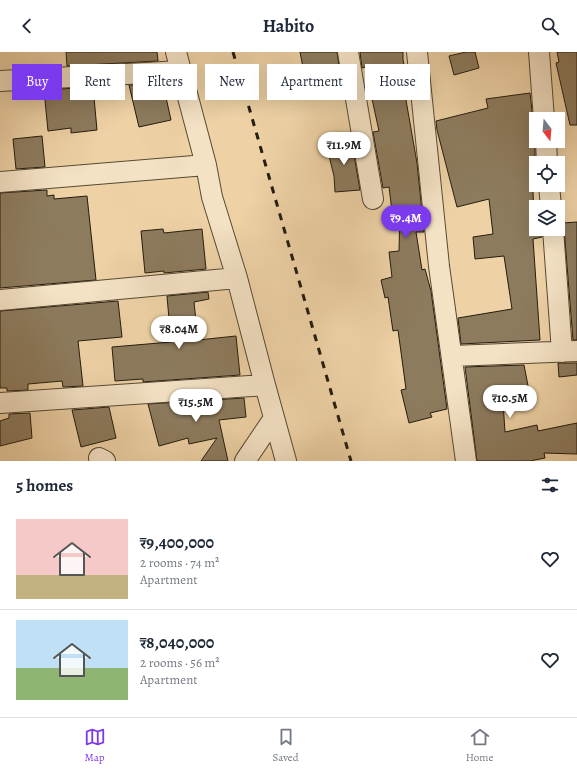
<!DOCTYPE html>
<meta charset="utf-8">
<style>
:root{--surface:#fff;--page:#f2f2f3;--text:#1f2937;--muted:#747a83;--line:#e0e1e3;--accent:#7c3aed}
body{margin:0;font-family:Alegreya,serif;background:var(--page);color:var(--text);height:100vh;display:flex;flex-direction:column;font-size:15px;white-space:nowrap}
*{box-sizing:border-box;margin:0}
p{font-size:13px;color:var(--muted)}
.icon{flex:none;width:22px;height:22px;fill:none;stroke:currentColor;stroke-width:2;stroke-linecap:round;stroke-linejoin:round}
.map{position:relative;height:409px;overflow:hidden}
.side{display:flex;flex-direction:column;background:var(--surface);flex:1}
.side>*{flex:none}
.top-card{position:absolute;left:12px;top:12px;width:553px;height:36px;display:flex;gap:8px}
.needle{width:26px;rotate:164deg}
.tools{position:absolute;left:529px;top:60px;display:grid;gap:8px}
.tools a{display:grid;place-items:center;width:36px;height:36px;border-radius:0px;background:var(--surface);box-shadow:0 4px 16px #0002;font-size:20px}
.price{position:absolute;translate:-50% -34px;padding:0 9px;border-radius:14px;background:#fff;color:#222;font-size:13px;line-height:26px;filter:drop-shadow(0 1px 2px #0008)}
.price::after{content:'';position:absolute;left:50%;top:24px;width:12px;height:9px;margin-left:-6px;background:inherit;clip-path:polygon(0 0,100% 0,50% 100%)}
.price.selected{background:var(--accent);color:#fff}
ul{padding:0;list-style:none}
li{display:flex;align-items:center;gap:12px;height:100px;padding:0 16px}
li+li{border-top:1px solid var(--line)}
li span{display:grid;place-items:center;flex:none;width:112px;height:80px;border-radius:0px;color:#555}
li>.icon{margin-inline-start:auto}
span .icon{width:48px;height:48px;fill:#fffc;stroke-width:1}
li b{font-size:17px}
h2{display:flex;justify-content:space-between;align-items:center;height:48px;padding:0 16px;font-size:17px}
.pill{padding:0 14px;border-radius:0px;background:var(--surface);box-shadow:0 4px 16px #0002;font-size:14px;line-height:36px}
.pill.selected{background:var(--accent);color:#fff}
header{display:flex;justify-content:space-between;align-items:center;height:52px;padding:0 16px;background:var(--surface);font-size:18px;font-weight:600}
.tabs{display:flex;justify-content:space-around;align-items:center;height:56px;border-top:1px solid var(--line);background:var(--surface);font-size:11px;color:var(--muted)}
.tabs a{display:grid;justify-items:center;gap:2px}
.tabs .selected{color:var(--accent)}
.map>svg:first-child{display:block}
.building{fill:#8d7b5e;stroke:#241c0f}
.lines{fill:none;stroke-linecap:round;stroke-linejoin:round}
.minor-casing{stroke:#564a35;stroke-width:22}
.minor{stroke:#f4e2c5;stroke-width:20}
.rail{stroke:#241c0f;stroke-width:3;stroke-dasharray:7 7;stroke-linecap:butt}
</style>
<header><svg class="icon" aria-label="back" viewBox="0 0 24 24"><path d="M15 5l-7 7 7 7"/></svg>Habito<svg class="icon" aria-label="search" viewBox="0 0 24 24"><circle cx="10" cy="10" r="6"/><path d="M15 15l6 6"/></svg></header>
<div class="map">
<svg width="577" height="409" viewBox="0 0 577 409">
<rect width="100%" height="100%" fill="#eed2a6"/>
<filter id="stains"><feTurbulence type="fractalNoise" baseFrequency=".005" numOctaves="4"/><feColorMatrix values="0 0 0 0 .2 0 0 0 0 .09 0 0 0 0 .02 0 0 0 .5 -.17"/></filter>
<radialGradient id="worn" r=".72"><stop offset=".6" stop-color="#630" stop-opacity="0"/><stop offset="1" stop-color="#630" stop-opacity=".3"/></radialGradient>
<!-- building -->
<path class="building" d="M66,0h91l1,9 -91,5z
M300,0h37l3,20 -4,1 2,9 -31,6z
M360,0h43v8l5,21 -5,2 14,80 7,69h-8l6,38 3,-1 6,22 16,118 -17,4 2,4 -23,6 -8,-33 5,-1 -8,-59 -5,1 -5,-34 -3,1 -4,-18 11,-3 -3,-25 10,-1 1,-41 -8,1 -3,-24 -6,1 -10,-56 6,-1 -14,-64 -3,1z
M466,0h9l4,16 -25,7 -5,-19z
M557,0h20v73h-7l-14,-62 3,-1z
M163,32l8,36 -32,7 -10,-42z
M93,35l4,43 -26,3v-5l-23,3 -4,-41z
M530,41l3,27 3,7 -1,15v21h-3l2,57h2v9h6v8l-9,2 7,101 -79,4 -3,-26 54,-9 -8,-53 -29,3 -2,-22 20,-3 -4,-35 -32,8 -20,-77 -1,-9 52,-13 -2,-9z
M42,84l3,31 -29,2 -3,-30z
M351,86l9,52 -25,2 -1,-16 -8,-32z
M47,138v6l7,-1v4l33,-3 9,84 -96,8v-95z
M577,170v118h-4l-9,-112 -1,-5z
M163,177l1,4 38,-4 4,40 -42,4v-2l-19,2 -4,-42z
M208,240l1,7 -15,3 4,38 38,-4 4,39 -97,7v-3l-28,2 -3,-34 59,-5 -4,-46z
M118,249l4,36 -44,4 5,45 -20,1 -1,-6 -34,3v6l-21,1v-3h-7v-77z
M558,311h19v12l-18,2z
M524,313l6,31 -27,6 2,30 32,-7 1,6 39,-8v31l-33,-1 1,5 -15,3h-53l-12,-94z
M244,346l2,19 -27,3 9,41h-27l16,-23 -28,6 -1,-6 -29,8 -11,-42z
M109,355l7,31 -35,9 -9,-37z
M30,361l2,25 -32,8v-25l9,-3v-4z"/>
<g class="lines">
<defs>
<path id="minor" d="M176,0l5,19
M348,0l25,147
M417,0l22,214 27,195
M539,0l5,67
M0,29l181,-10 25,94
M546,89l1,22
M0,130l206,-17 6,32 25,81 28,107 21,76
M549,133l2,22
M553,177l9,123
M0,248l237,-22
M452,304l125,-5
M0,351l265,-18
M99,406l6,3
M245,409l29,-43"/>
</defs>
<!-- minor casing -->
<use href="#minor" class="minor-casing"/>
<!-- minor -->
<use href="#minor" class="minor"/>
<!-- rail -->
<path class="rail" d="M233,0l118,409"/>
</g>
<rect width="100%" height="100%" filter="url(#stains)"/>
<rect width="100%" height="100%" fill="url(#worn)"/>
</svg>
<div class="tools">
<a><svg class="needle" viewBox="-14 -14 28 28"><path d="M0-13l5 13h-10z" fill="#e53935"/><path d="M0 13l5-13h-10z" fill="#747a83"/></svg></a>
<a><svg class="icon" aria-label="locate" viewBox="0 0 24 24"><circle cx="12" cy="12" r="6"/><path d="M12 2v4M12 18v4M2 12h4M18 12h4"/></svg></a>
<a><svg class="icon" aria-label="layers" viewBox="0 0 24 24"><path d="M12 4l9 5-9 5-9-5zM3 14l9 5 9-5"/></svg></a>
</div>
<b class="price" style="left:344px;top:114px">₹11.9M</b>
<b class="price selected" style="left:406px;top:187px">₹9.4M</b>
<b class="price" style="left:179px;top:298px">₹8.04M</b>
<b class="price" style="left:510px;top:367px">₹10.5M</b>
<b class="price" style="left:196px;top:371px">₹15.5M</b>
<div class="top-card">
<a class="pill selected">Buy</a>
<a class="pill">Rent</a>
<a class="pill">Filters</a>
<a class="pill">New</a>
<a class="pill">Apartment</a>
<a class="pill">House</a>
</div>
</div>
<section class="side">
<h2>5 homes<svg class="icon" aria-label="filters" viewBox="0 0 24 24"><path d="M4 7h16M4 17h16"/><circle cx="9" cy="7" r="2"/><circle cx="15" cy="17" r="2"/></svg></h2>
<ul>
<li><span style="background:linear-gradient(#f6c9c9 70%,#c2b280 0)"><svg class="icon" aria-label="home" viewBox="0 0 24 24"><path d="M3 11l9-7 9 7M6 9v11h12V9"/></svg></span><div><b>₹9,400,000</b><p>2 rooms · 74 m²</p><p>Apartment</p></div><svg class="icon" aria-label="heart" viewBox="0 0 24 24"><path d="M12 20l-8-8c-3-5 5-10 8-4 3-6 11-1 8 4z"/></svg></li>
<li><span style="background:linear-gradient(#bfe0f5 60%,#8fb573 0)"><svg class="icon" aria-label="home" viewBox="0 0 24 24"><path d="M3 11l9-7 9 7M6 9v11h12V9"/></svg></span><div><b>₹8,040,000</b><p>2 rooms · 56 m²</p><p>Apartment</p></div><svg class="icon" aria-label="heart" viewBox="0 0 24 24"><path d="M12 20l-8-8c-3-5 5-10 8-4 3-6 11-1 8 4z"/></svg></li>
</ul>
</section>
<nav class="tabs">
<a class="selected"><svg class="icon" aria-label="map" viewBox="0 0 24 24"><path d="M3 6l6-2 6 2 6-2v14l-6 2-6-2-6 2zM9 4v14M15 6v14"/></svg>Map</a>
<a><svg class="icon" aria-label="saved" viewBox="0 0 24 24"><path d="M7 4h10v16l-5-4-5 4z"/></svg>Saved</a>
<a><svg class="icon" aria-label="home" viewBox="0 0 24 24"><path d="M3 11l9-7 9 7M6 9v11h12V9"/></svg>Home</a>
</nav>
